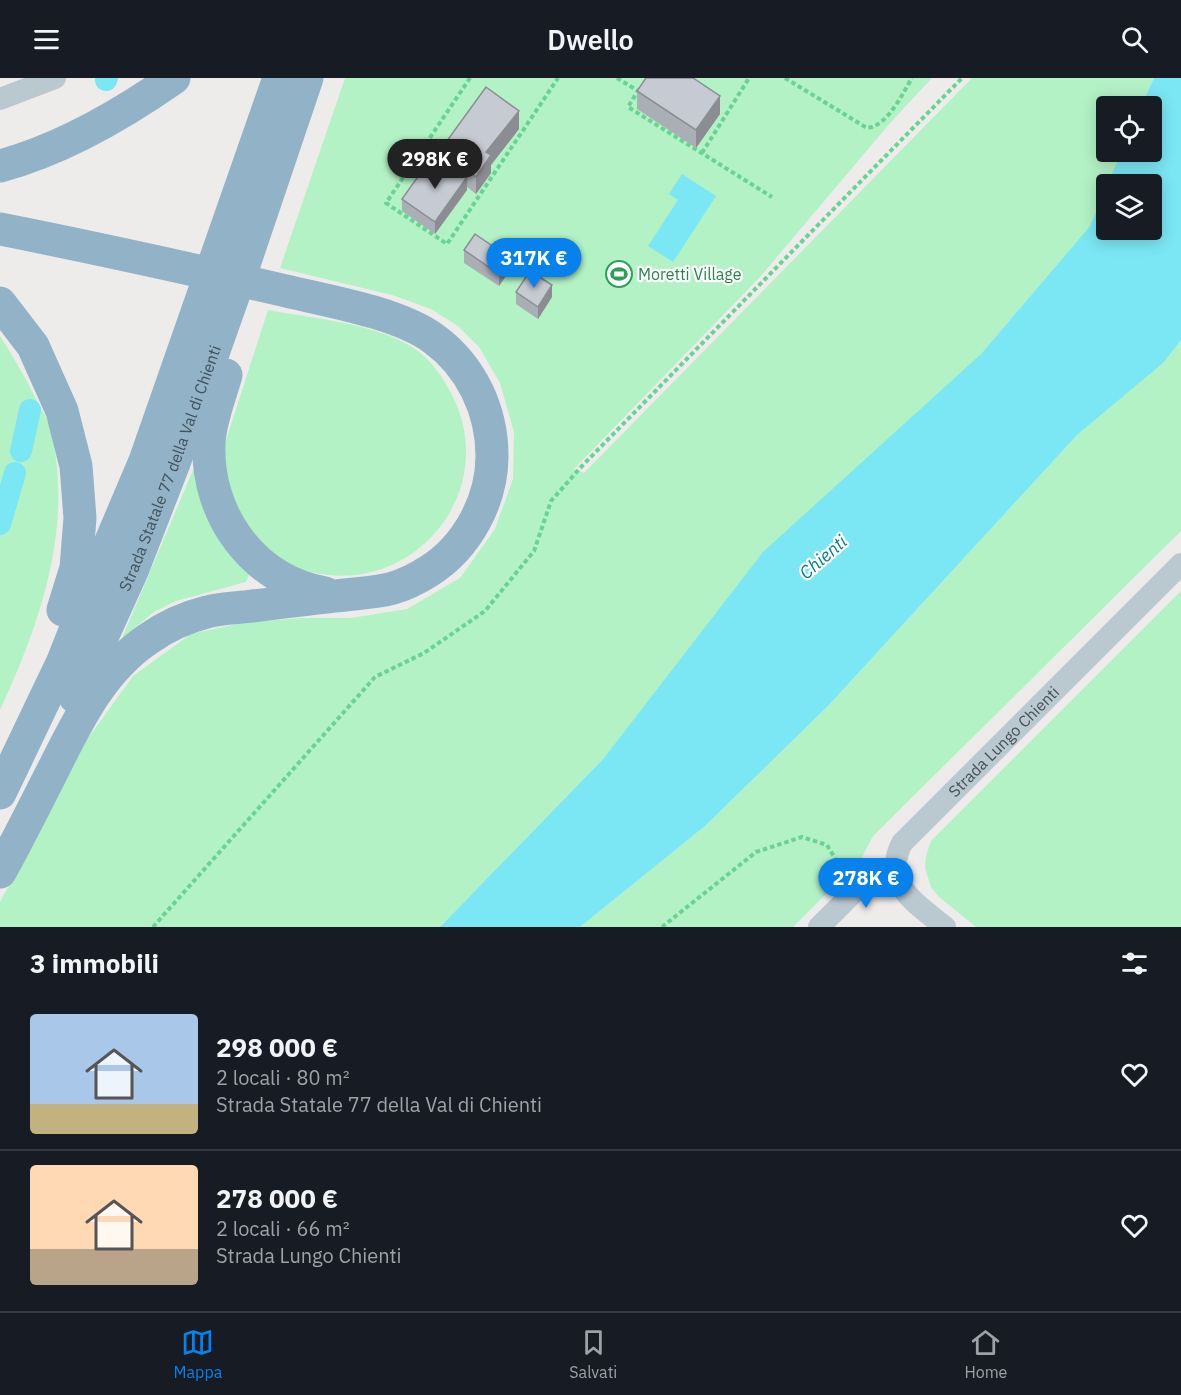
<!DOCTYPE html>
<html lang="it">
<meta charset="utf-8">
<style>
:root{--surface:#171b24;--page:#242831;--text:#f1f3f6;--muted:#9ea1a6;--line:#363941;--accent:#0782ec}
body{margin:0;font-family:"IBM Plex Sans",sans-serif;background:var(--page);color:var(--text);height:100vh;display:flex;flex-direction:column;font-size:22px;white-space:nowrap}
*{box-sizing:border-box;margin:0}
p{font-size:20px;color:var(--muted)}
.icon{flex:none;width:33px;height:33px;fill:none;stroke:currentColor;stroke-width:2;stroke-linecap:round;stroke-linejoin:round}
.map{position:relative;height:849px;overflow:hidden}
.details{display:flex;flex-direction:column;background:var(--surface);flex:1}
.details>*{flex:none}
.tools{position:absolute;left:1096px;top:18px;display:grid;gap:12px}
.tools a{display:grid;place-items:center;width:66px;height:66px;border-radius:6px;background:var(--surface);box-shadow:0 3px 15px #0003;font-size:30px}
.price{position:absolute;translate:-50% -51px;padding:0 14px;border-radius:21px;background:var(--accent);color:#fff;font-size:20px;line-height:39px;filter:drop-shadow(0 2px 3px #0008)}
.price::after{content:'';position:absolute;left:50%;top:36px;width:18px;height:14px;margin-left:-9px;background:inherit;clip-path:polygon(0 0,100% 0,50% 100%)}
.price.current{background:#222;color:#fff}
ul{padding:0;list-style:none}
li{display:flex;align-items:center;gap:18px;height:150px;padding:0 30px}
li+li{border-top:2px solid var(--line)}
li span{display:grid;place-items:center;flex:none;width:168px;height:120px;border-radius:6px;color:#555}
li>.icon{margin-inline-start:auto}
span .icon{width:72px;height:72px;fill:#fffc;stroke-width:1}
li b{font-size:26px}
h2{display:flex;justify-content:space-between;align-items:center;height:72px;padding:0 30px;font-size:26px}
header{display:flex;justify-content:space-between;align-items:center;height:78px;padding:0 30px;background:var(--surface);font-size:27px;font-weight:600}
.tab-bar{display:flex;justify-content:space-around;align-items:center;height:84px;border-top:2px solid var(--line);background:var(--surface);font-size:16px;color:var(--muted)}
.tab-bar a{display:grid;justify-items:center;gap:3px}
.tab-bar .current{color:var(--accent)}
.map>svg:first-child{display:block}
.green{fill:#b3f2c5}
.water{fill:#7be7f4}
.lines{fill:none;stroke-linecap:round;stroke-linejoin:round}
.canal{stroke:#7be7f4;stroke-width:22}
.path{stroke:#68d393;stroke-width:4;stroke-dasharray:4.5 3;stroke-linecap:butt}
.minor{stroke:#bac8d0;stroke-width:22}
.trunk{stroke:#92b2c7;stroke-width:33}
.wall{fill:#aaaeb5}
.shaded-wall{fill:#8b8d93}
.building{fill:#c6cad2;stroke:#8b8d93;stroke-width:1.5}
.labels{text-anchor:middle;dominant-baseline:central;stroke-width:4.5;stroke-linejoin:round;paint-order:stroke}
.leisure-label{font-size:16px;fill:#27864d;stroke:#fff;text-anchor:start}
.street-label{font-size:16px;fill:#42515a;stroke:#fff}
.water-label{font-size:18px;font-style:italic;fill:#03808f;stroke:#fff}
</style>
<header><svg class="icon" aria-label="menu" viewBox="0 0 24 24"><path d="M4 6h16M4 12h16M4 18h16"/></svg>Dwello<svg class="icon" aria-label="search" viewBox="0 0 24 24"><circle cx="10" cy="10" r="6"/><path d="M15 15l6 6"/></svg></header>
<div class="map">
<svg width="1181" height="849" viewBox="0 0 1181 849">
<rect width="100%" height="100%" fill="#eeebeb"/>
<!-- green -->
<path class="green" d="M345,0h587l-41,44 -131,155 -186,192 10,4 388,-395h182l-13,28h-34v46h15l-32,74 -109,128 -377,404 -164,169h-440v-25l86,-161 47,-65 58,-42 50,-11 59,-5h51l56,-9 53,-31 35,-49 18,-50 1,-47 -14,-49 -21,-36 -21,-21 -27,-17 -39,-14 -112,-27z
M268,232c46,9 103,12 144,37 18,11 31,30 40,48 49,96 -38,202 -141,177 -16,-3 -46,-16 -56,-28 -5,-6 -8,-14 -11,-20 -9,-18 -18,-35 -28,-53z
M0,258c14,22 27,44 38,67 4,8 10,16 12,25 25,96 -10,196 -50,282z
M1181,262v191l-308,305 -12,23 -68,68h-213l125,-101 123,-120 249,-271 85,-72z
M196,385l55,107 -5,12 -70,19 -22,11 -32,26z
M1181,513v336h-205l-38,-31 -7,-9 -6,-19 1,-12 5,-15z"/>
<!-- water -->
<path class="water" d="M1154,0h27v262l-18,23 -86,72 -249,271 -123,120 -125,101h-140l164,-169 159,-206 218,-198 109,-128 17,-40v44h45v-46h-45l15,-32h30v-46h-11z
M682,96l34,22 -43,66 -25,-16 30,-46 -9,-6z"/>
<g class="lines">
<!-- canal -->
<path class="canal" d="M106,2l1,-2
M21,373l9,-41
M0,446l15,-51"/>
<!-- path -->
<path class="path" d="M470,0l-84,125 61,41 111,-166
M617,0l21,13
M785,0l82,50c21,-2 35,-34 45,-50
M639,11l-11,18 144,90
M702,75l47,-75
M153,849l222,-250 49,-24 61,-42 49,-60 17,-50 30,-34 381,-389
M662,849l94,-75 46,-15 25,8 17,28"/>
<!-- minor -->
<g class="minor">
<path d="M0,21l55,-21"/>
<path d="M819,849l35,-35 42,-23"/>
<path id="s1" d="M945,849c-28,-23 -64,-43 -43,-84l279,-279"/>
</g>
<!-- trunk -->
<g class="trunk">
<path d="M0,88c60,-16 124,-53 174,-88"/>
<path d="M0,151c96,19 191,40 286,62 43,10 113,22 148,48 37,27 58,71 58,117 0,45 -25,91 -63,115 -36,23 -54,20 -93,25 -28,3 -56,7 -84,10 -14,2 -31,2 -45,6 -20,5 -42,15 -59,27 -46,31 -70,81 -94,129 -18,35 -35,70 -54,104"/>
<path d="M0,225l33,43 29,65 14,55 4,52 -4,50 -13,42"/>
<path d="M226,297c-6,22 -16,45 -17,68 -3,72 44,137 116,150"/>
<path id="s2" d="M75,619l57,-126 42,-108 61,-172 72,-213"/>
<path d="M0,715l63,-132 37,-94 45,-106 134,-383"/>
</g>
</g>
<!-- wall -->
<path class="wall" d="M637,13l83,23 -24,34 -59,-39z
M519,51l-28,36v8l-15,21 -9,-7v3l-32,44 -33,-23v-12l28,-22 11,-16v-12z
M464,172l46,20 -11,16 -35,-23z
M516,214l36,5 -14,22 -22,-15z"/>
<!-- shaded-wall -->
<path class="shaded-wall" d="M720,18v18l-24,34v-18z
M519,33v18l-28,36v8l-15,21v-17l10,-25z
M467,99v13l-32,44v-12z
M510,180v12l-11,16v-12z
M552,207v12l-14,22v-12z"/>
<!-- building -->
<path class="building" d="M646,0h47l27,18 -24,34 -59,-39z
M486,9l33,24 -33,41 5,3 -15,22 -35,-28z
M442,82l25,17 -32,45 -33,-23 20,-28 8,6z
M475,156l35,24 -11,16 -35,-24z
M530,193l22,14 -14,22 -22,-15z"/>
<!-- icons -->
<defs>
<symbol id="stadium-ring" viewBox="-11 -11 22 22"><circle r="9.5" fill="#fff" stroke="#2e9e5b" stroke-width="1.5"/><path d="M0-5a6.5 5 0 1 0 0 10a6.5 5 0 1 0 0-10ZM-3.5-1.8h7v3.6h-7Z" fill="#2e9e5b"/></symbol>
</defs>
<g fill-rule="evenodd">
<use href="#stadium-ring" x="604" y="181" width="30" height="30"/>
</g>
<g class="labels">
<!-- leisure labels -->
<g class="leisure-label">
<text x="638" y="196">Moretti Village</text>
</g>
<!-- street labels -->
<g class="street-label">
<text stroke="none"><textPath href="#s2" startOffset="248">Strada Statale 77 della Val di Chienti</textPath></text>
<text stroke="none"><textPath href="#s1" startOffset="249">Strada Lungo Chienti</textPath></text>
</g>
<!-- water labels -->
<g class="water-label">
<text transform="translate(823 479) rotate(-41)">Chienti</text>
</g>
</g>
</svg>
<div class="tools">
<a><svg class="icon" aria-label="locate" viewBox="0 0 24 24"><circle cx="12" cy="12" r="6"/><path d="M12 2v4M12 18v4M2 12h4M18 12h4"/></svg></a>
<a><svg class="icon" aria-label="layers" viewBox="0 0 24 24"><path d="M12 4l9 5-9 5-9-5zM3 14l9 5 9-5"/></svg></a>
</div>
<b class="price current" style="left:435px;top:112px">298K €</b>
<b class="price" style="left:534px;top:211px">317K €</b>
<b class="price" style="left:866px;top:831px">278K €</b>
</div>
<section class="details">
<h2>3 immobili<svg class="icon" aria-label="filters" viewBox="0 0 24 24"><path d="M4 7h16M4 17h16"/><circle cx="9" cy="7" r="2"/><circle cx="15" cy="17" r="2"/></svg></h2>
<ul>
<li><span style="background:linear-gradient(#a9c7e8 75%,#c2b280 0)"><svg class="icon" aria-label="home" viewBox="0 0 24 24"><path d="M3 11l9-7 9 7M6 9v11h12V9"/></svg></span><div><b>298 000 €</b><p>2 locali · 80 m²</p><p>Strada Statale 77 della Val di Chienti</p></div><svg class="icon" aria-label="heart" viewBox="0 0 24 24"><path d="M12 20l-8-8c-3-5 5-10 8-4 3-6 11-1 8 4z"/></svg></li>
<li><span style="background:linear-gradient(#ffd9b3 70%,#b9a48a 0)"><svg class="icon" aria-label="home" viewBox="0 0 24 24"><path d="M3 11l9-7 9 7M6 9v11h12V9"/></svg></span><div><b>278 000 €</b><p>2 locali · 66 m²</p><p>Strada Lungo Chienti</p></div><svg class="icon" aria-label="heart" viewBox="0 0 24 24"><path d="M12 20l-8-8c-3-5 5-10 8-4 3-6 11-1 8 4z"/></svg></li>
</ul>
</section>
<nav class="tab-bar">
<a class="current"><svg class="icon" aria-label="map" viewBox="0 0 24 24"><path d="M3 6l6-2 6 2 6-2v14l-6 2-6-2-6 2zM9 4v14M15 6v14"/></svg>Mappa</a>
<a><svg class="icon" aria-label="saved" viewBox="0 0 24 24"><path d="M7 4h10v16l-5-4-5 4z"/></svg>Salvati</a>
<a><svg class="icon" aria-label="home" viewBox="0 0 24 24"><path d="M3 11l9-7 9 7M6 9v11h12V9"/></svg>Home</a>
</nav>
